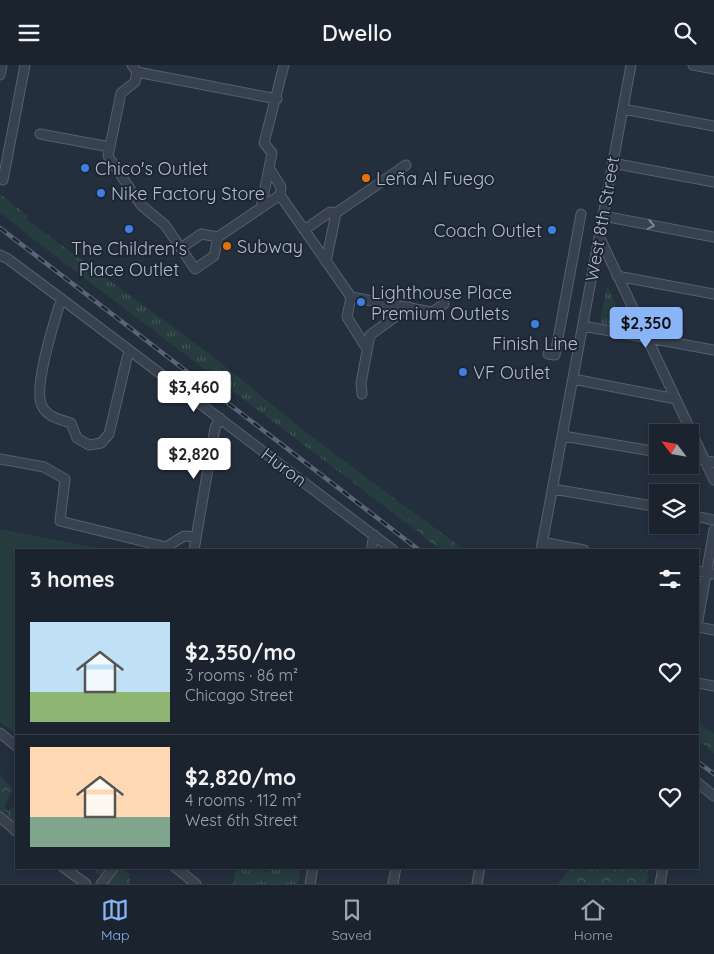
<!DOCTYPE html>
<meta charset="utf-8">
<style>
:root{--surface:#1b232e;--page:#242b36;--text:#f1f3f6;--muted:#a0a4aa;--line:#39404a;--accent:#8ab4f8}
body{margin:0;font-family:Quicksand,sans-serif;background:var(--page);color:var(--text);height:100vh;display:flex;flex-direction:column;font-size:19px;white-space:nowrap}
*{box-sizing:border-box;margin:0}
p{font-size:16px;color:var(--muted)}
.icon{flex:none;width:28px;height:28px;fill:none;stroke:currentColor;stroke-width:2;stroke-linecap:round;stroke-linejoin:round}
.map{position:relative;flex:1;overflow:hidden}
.details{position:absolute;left:15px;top:484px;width:684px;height:320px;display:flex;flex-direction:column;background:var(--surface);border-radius:0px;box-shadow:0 2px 8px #0003,0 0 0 1px var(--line)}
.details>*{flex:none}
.needle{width:32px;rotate:301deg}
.controls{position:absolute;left:649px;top:359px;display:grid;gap:10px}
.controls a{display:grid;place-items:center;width:50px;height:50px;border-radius:0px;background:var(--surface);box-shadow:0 2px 8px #0003,0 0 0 1px var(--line);font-size:25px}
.price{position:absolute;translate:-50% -42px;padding:0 11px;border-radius:5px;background:#fff;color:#222;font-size:16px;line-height:32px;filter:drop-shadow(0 1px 2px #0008)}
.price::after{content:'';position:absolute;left:50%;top:30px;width:15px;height:11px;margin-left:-8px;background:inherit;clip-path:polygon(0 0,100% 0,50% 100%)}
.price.on{background:var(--accent);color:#111}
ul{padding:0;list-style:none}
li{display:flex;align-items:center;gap:15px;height:125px;padding:0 15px}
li+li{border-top:1px solid var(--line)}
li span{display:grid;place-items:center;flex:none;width:140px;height:100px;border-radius:0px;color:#555}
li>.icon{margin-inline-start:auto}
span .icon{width:60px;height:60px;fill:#fffc;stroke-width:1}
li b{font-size:21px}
h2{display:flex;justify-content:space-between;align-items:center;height:60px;padding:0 15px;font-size:21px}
header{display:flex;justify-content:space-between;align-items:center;height:65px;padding:0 15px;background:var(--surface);font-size:22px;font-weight:600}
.tabs{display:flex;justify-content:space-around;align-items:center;height:70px;border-top:1px solid var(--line);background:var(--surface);font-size:14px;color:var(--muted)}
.tabs a{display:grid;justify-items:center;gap:2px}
.tabs .on{color:var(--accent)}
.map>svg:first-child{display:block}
.grass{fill:url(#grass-tufts)}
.forest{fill:url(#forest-crowns)}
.park{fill:#263c3f}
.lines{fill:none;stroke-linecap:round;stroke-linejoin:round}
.minor-casing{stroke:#565f6c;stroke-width:11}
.minor{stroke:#38414e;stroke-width:9}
.rail-casing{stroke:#5a6575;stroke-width:4.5}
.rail{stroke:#1d2633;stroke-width:2.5;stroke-dasharray:8;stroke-linecap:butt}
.oneway{stroke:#7c8592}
.shop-dot{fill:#3f7fe0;stroke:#1d2633;stroke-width:2}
.food-dot{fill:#e8710a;stroke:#1d2633;stroke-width:2}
.labels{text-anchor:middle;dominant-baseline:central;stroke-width:4;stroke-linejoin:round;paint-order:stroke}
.poi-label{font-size:18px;fill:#b4bcc9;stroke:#1d2633;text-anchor:start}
.street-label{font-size:18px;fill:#b4bcc9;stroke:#1d2633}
</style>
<header><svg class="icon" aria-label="menu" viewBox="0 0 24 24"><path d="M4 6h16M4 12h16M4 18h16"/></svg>Dwello<svg class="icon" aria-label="search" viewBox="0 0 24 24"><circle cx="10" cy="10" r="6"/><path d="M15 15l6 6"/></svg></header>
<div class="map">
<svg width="714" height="819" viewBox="0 0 714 819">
<defs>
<pattern id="grass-tufts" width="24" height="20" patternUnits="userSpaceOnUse" patternTransform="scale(1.25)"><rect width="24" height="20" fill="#263c3f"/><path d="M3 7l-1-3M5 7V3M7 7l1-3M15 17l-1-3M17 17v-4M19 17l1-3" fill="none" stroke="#435659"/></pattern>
<pattern id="forest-crowns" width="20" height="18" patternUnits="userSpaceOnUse" patternTransform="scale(1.25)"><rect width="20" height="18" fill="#263c3f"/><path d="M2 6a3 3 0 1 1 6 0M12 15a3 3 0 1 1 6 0" fill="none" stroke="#435659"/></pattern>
</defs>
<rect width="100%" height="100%" fill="#242f3e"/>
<!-- grass -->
<path class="grass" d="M0,129l28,22 -2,3 185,136 96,78 91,68 7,15 13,16 -390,-297 -28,-23z
M607,221l21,42 -28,-5z
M236,803h23l7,4 10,-4h25l-3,16h-65z"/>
<!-- forest -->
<path class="forest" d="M398,436l67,49c-7,0 -18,2 -23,-1 -21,-9 -35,-29 -44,-48z
M698,657l16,12v19l-16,-13z
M0,707l2,6 11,11 -9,17 4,5 5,-5 3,1v19l-8,-6 -1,-8 -3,-1 -4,3z
M642,802l7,3 -3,14h-88l9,-11 -1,-5z
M95,803h17l2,4 8,-2 7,3 1,11h-23l3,-8 -14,-2z"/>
<!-- park -->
<path class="park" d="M0,464l107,21h-91v184l-16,-12z"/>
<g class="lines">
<defs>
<path id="minor" d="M132,0l5,7 -2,10 -14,11 -13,63 33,49 24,20 30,44 19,-13 4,-19
M693,0l21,4
M137,7l140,27
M0,10l2,-10
M623,44l91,17
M40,69l70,13
M612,98l102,19
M269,103l12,19 -1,8 71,102 81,15 12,-8
M3,115l22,-115
M261,143l11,-55 -8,-10 20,-78
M603,151l111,21
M304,165l26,-18 6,1 70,-48
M599,171l115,244
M181,183l20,-14 17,3 62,-42
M0,190l8,4 55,41 330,250
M326,197l10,-49
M617,211l97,18
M351,232l-4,20 20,32
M63,235l-4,6c-6,20 -26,83 -17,100 5,11 19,14 29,17l6,15 12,7 12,-2 8,-9 18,-76 3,-7
M583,261l131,24
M548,289l7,1 26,-141
M573,314l103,20
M362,329l-1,-11 9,-48 39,-28
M563,371l95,16
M690,393l24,4
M0,394l44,8 21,12 -5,42 106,26 18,-11 12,1
M553,424l105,18
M690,450l24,5
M542,477l42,8
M194,485l21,-122 5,-10
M371,485l3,-15
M541,485l90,-485
M698,506l16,3
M698,555l16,-90
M698,562l16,3
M698,618l16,3
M0,668l16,13
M698,718l16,13
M0,752l16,14
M63,802l23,17
M175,802l21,17
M101,819l13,-17
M310,819l3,-17
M393,819l3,-17
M477,819l3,-17
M660,819l3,-17"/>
</defs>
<!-- minor casing -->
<use href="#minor" class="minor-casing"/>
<!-- minor -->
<use href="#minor" class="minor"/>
<defs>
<path id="rail" d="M0,163l419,322
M698,697l16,12"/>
</defs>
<!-- rail casing -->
<use href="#rail" class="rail-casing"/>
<!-- rail -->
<use href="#rail" class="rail"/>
</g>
<!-- one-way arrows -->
<defs><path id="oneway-chevron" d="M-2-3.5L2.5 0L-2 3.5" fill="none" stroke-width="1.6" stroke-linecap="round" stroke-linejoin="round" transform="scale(1.25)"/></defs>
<use class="oneway" href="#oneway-chevron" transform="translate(651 160) rotate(11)"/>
<!-- markers -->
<g class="shop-dot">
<circle cx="85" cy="103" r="5"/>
<circle cx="101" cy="128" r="5"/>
<circle cx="129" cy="164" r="5"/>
<circle cx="552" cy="165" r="5"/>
<circle cx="361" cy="237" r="5"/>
<circle cx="535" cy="259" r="5"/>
<circle cx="463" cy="307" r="5"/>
</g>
<g class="food-dot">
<circle cx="366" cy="113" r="5"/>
<circle cx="227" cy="181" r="5"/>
</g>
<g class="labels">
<!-- poi labels -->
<g class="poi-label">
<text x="95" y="103">Chico's Outlet</text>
<text x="376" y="113">Leña Al Fuego</text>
<text x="111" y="128">Nike Factory Store</text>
<text x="542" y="165" text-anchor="end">Coach Outlet</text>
<text x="237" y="181">Subway</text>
<text x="129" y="183" text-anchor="middle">The Children's<tspan x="129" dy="21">Place Outlet</tspan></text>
<text x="371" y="227">Lighthouse Place<tspan x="371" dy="21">Premium Outlets</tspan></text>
<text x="535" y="278" text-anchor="middle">Finish Line</text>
<text x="473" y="307">VF Outlet</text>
</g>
<!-- street labels -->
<g class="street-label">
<text transform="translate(602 154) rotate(-80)">West 8th Street</text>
<text transform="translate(284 402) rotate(37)">Huron</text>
</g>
</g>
</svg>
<div class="controls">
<a><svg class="needle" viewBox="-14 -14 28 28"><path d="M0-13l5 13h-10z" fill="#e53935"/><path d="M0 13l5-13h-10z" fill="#a0a4aa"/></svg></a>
<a><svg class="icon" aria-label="layers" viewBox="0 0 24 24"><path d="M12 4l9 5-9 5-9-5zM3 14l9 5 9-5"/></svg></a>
</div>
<b class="price on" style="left:646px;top:284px">$2,350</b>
<b class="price" style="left:194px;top:348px">$3,460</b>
<b class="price" style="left:194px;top:415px">$2,820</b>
<section class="details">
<h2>3 homes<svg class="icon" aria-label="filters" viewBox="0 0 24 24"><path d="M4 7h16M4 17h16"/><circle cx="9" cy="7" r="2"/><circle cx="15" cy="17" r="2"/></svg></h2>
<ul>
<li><span style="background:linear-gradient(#bfe0f5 70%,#8fb573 0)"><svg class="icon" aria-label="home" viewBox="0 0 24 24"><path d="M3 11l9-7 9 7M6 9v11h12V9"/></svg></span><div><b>$2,350/mo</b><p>3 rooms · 86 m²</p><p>Chicago Street</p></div><svg class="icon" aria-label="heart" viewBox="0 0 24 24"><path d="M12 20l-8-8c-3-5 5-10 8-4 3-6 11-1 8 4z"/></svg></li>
<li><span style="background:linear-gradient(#ffd9b3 70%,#7fa58c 0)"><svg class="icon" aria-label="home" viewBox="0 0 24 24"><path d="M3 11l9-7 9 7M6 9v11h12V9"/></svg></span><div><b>$2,820/mo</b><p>4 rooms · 112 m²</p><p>West 6th Street</p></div><svg class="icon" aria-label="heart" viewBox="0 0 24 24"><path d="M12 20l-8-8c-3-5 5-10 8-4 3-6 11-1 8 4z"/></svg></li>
</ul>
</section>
</div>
<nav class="tabs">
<a class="on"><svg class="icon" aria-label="map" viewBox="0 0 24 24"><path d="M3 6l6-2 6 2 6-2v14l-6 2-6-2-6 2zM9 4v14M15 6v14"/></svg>Map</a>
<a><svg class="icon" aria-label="saved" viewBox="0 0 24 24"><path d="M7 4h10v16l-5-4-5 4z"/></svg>Saved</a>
<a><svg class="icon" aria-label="home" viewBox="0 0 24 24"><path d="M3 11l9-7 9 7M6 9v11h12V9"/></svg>Home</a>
</nav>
